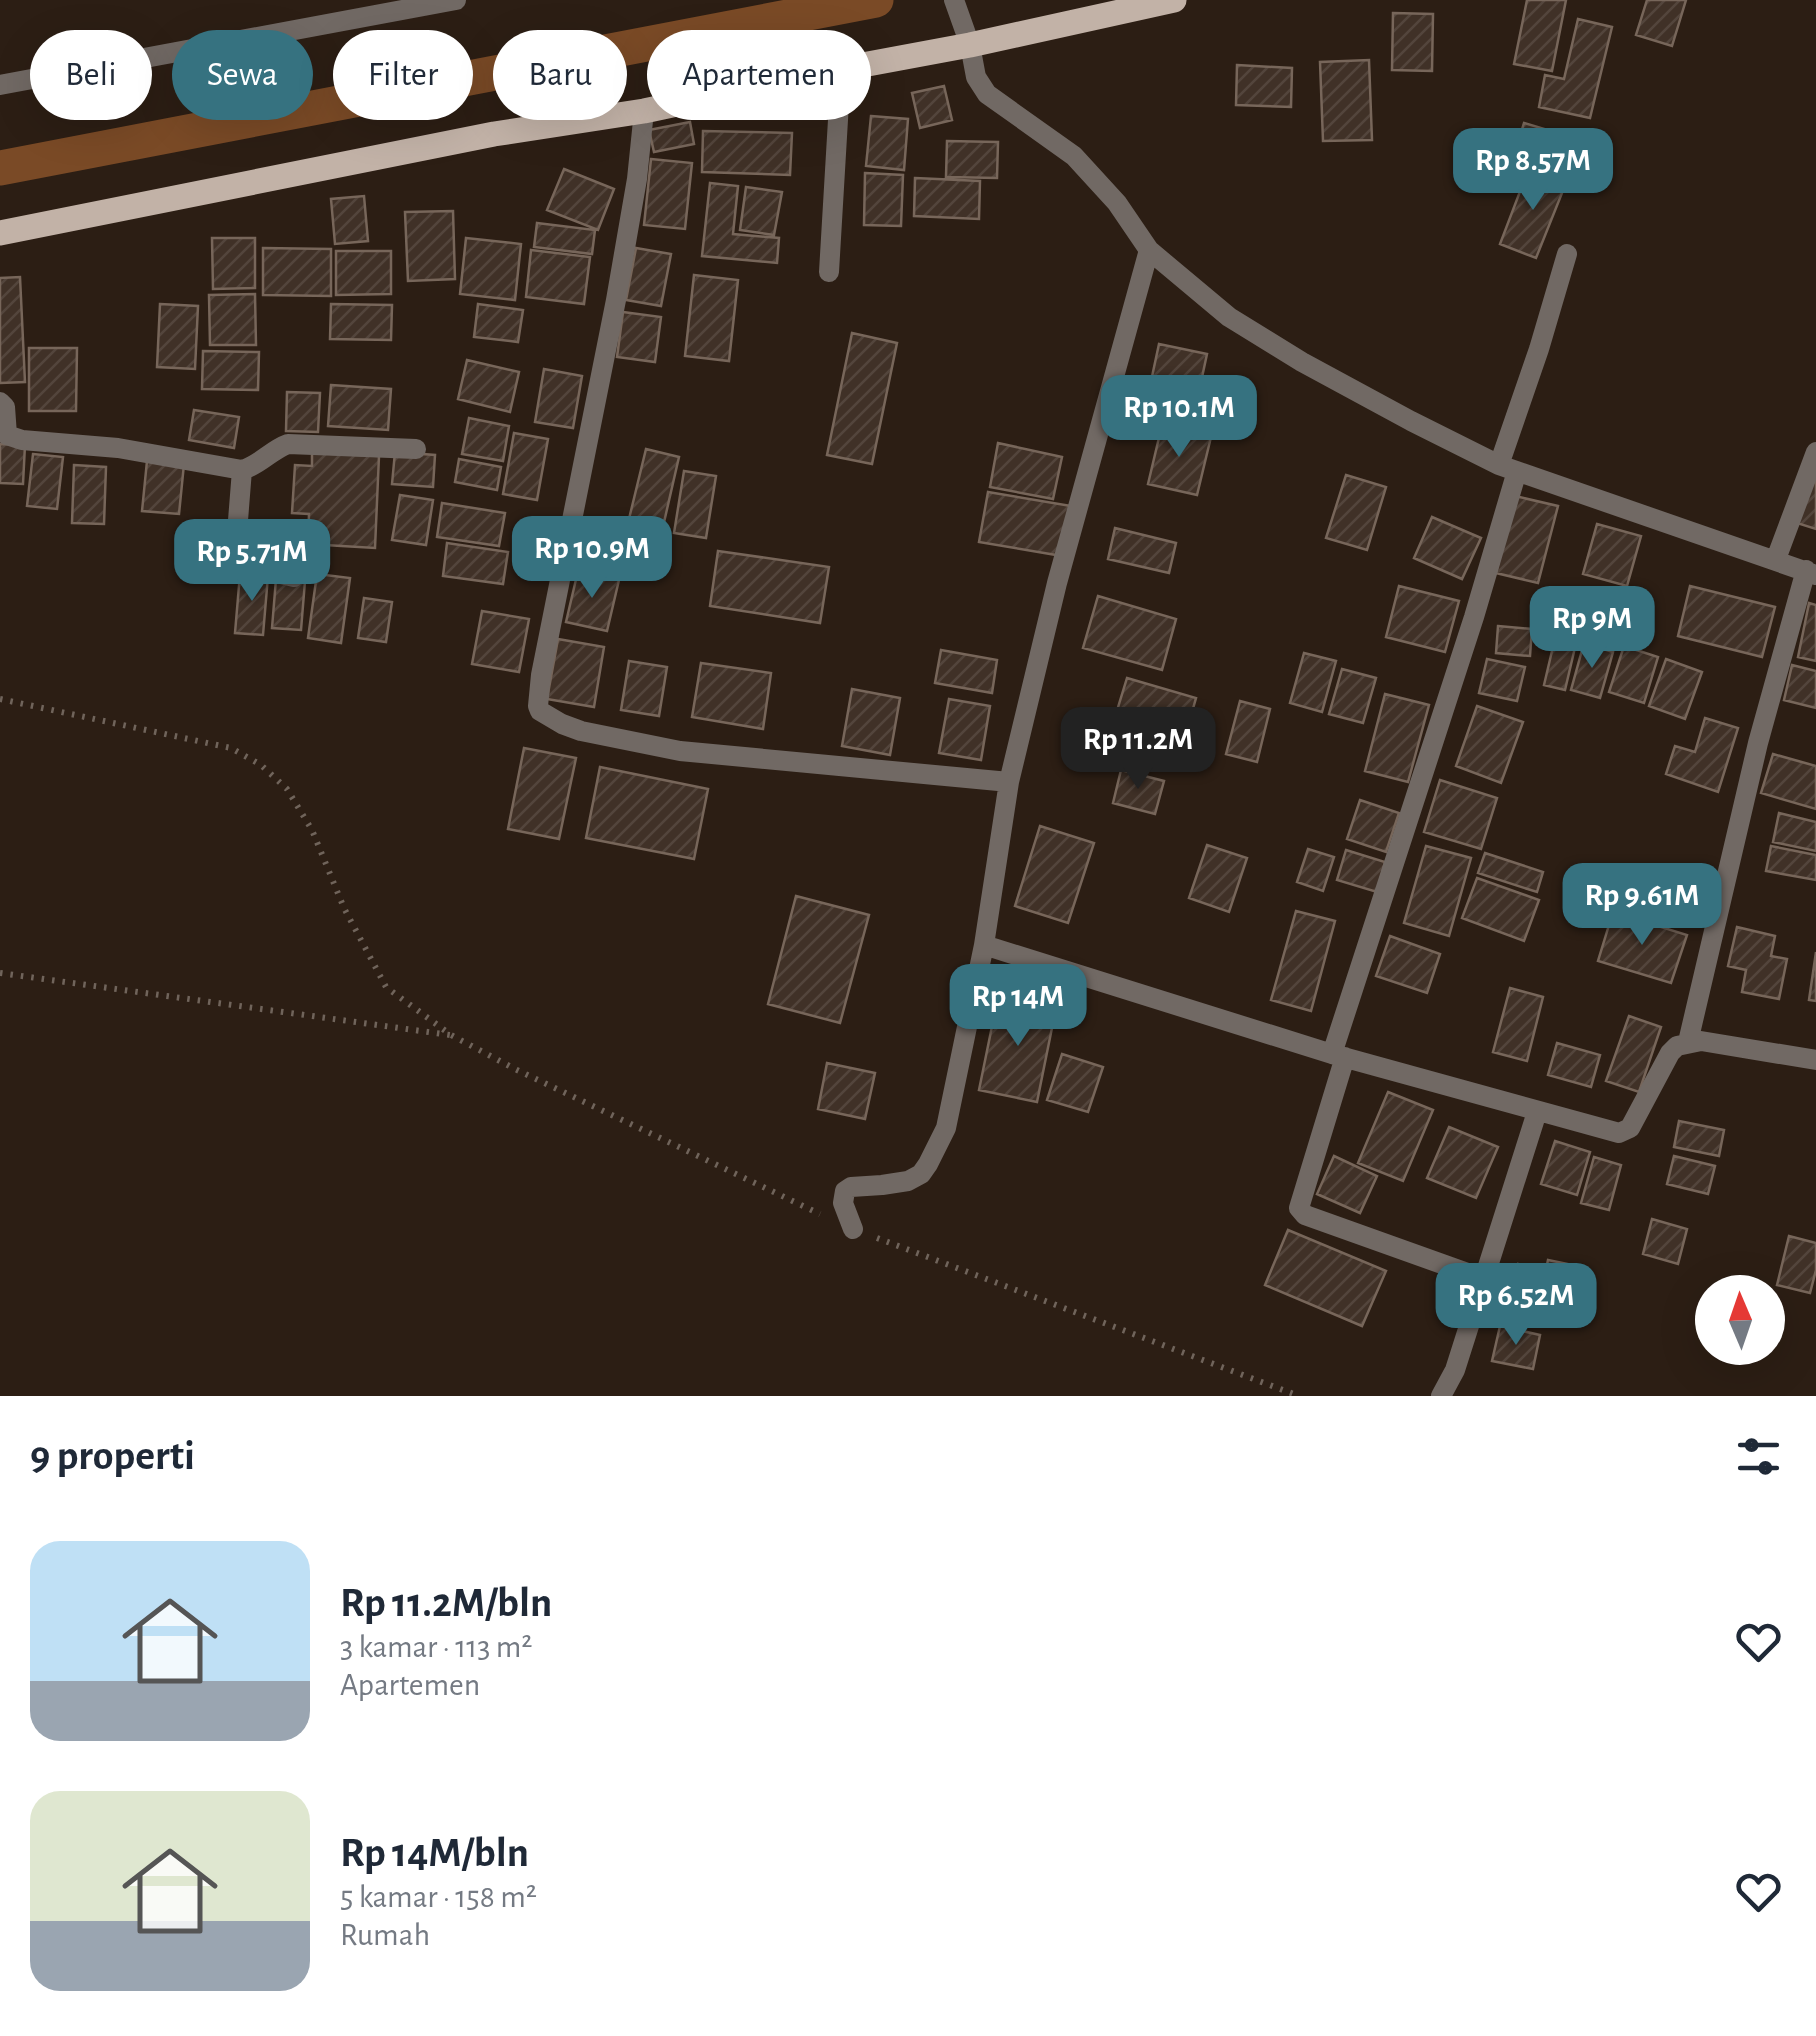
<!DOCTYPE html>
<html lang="id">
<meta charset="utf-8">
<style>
:root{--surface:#fff;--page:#f2f2f3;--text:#1f2937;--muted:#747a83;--accent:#367280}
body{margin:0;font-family:"Alegreya Sans",sans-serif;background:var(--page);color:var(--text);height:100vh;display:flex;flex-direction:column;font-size:38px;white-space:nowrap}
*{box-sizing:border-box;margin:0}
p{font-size:32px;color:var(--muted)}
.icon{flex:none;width:55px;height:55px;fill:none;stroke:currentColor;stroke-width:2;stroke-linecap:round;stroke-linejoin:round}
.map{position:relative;height:1396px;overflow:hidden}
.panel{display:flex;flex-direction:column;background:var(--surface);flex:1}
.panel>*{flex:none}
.hud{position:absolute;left:30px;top:30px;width:1000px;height:90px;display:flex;gap:20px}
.needle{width:65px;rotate:358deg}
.fabs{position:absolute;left:1695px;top:1275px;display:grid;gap:20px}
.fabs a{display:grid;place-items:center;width:90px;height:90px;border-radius:50%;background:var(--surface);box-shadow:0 10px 40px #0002;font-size:50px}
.price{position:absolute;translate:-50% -85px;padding:0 22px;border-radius:20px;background:var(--accent);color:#fff;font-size:32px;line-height:65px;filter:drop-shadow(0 2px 5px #0008)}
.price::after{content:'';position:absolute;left:50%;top:60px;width:30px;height:22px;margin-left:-15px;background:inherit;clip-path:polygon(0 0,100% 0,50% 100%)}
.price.current{background:#222;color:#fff}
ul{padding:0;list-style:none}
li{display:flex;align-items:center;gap:30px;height:250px;padding:0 30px}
li span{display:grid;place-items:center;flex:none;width:280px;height:200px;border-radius:30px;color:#555}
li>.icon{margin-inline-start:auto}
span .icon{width:120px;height:120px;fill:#fffc;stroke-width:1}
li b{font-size:42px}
h2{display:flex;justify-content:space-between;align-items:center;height:120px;padding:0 30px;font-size:42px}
.pill{padding:0 35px;border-radius:45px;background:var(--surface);box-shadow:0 10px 40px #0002;font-size:35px;line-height:90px}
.pill.current{background:var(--accent);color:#fff}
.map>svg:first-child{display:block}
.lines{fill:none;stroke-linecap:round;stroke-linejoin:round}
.canal{stroke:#7a4a26;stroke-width:35}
.building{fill:url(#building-hatch);stroke:#77665a;stroke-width:2.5}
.path{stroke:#70645b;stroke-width:6;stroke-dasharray:2.5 8;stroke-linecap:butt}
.minor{stroke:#716964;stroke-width:20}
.primary{stroke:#c2b2a7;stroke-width:25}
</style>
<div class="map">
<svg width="1816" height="1396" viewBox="0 0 1816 1396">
<defs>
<pattern id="building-hatch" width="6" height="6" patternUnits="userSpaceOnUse" patternTransform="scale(2.5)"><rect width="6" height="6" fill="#403127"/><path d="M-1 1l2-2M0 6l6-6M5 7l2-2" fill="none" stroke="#53453c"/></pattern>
</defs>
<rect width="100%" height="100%" fill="#2c1e14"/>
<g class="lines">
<!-- canal -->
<path class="canal" d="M0,168l876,-168"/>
</g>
<!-- building -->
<path class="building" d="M1527,0h39l-14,71 -38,-7z
M1647,0h39l-14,46 -36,-11z
M1393,13l40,1 -1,57 -40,-1z
M1578,19l34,8 -22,91 -51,-11 6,-32 19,4z
M1369,60l3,80 -49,1 -3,-79z
M1237,65l55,3 -1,39 -55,-2z
M944,86l8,34 -32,8 -8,-35z
M871,116l37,3 -4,51 -38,-4z
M690,122l4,22 -40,8 -5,-22z
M1524,123l44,13 -11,35 -44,-13z
M703,131l89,2 -2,42 -88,-3z
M947,141l51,1 -1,36 -51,-1z
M651,159l41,4 -7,66 -41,-4z
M1529,168l37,15 -30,75 -36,-14z
M564,169l50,20 -16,41 -51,-20z
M865,173l38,2 -2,51 -37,-1z
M915,178l65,3 -1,38 -65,-3z
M710,183l28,3 -5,48 46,4 -2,25 -75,-7z
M746,187l36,5 -8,43 -34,-5z
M364,196l4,45 -33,3 -4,-45z
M453,211l2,68 -47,2 -3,-69z
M537,223l58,7 -3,24 -58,-7z
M212,238h43v50l-42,1z
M466,238l55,6 -6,56 -55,-6z
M263,248l68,1v47l-68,-1z
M636,248l35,6 -10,52 -35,-6z
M531,250l59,7 -6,47 -58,-7z
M336,251h55v43l-55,1z
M694,275l44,5 -9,81 -44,-5z
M20,277l5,105 -25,1v-105z
M255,294l1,51h-46l-1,-50z
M160,304l38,2 -3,63 -38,-2z
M331,304l61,1 -1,35 -61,-1z
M478,304l45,6 -5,32 -44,-5z
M623,312l38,5 -6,45 -38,-5z
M852,333l45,10 -25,121 -45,-9z
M1159,344l48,10 -12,56 -48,-10z
M29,348h48l-1,63h-47z
M203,351l56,1 -1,38 -56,-1z
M467,360l52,12 -9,40 -52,-13z
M544,369l38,7 -9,52 -38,-6z
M331,385l60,4 -3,41 -60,-4z
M287,392l33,1 -2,39 -32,-1z
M194,410l45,7 -5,31 -45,-8z
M469,418l40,8 -6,35 -41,-7z
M1162,425l49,12 -14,58 -49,-11z
M514,433l34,6 -11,61 -34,-6z
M998,443l64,14 -9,42 -63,-12z
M0,444l25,1 -2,39 -23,-1z
M646,449l33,8 -17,74 -34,-8z
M395,452l40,3 -2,32 -41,-3z
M312,453l67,3 -4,92 -67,-4 1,-30 -17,-1 3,-48 17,1z
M33,454l30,3 -6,52 -30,-3z
M459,459l42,8 -4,23 -42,-8z
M147,461l37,3 -5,50 -37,-3z
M74,465l32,2 -2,57 -32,-1z
M684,471l32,5 -10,62 -32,-5z
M1816,472v57l-19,-6z
M1346,475l40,12 -19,63 -41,-12z
M988,492l83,14 -9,50 -83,-14z
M400,495l33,5 -7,45 -34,-5z
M1515,496l43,10 -20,77 -42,-10z
M442,503l63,10 -6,33 -62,-9z
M1432,517l49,21 -19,41 -48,-21z
M1597,524l44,12 -14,50 -44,-12z
M1115,528l61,15 -7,30 -61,-14z
M447,543l61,9 -5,32 -60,-8z
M718,551l111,16 -9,56 -110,-17z
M578,571l41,9 -12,51 -41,-9z
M240,574l28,2 -5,59 -28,-2z
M317,574l33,4 -9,65 -33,-5z
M276,579l29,2 -4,49 -29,-2z
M1399,586l60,15 -14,51 -59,-15z
M1690,586l85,21 -13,50 -84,-21z
M1098,596l78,23 -14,51 -79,-22z
M364,598l28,4 -6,40 -28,-4z
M1809,603l7,2v56l-18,-4z
M482,611l47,8 -10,53 -47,-8z
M1498,626l34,3 -2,27 -34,-3z
M1556,634l21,5 -12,51 -21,-5z
M558,639l46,8 -10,60 -47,-8z
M1584,643l29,9 -13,46 -29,-8z
M1624,646l34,11 -14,46 -35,-11z
M941,650l56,10 -5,33 -57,-10z
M1304,653l32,8 -14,51 -32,-9z
M1487,659l38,8 -8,34 -38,-8z
M1666,659l36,13 -17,47 -36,-13z
M629,661l38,6 -8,49 -38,-6z
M701,663l70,10 -8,56 -71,-12z
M1792,665l24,6v37l-32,-8z
M1342,669l34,9 -13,45 -34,-9z
M1127,678l69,20 -10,35 -70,-19z
M852,689l48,9 -10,57 -48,-9z
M1385,694l44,11 -21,77 -43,-11z
M949,699l41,7 -9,54 -42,-7z
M1240,701l30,8 -13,53 -31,-8z
M1477,706l46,16 -22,61 -45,-17z
M1705,718l33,10 -20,64 -52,-18 9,-28 20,6z
M524,748l52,10 -17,81 -51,-10z
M1773,754l43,12v43l-55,-16z
M600,767l108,22 -14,70 -108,-21z
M1121,770l43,11 -9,33 -42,-11z
M1440,780l57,18 -16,51 -57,-17z
M1360,800l39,13 -13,39 -39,-13z
M1779,813l37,9v29l-43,-9z
M1040,826l54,17 -26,80 -53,-17z
M1207,845l40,13 -18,54 -40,-14z
M1426,846l45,12 -22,78 -45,-13z
M1771,846l45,9v25l-50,-9z
M1308,849l26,8 -11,34 -26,-9z
M1346,850l39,12 -8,30 -40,-12z
M1485,853l58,19 -6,20 -59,-19z
M1477,878l62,22 -15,41 -62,-23z
M796,896l73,19 -29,108 -72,-19z
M1296,911l39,10 -24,90 -40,-11z
M1613,912l74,23 -16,48 -73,-22z
M1737,927l38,9 -4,20 16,3 -8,40 -37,-7 4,-22 -18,-4z
M1390,936l50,18 -13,39 -51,-17z
M1816,952v49l-7,-1z
M1510,988l33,9 -16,64 -34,-9z
M998,997l58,11 -19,94 -58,-12z
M1629,1016l32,11 -22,65 -33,-11z
M1557,1043l43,12 -9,32 -43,-12z
M1062,1054l41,13 -15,45 -41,-12z
M827,1063l48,10 -10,46 -47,-10z
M1388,1092l45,18 -30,71 -45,-18z
M1679,1121l45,9 -5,26 -45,-9z
M1449,1127l49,20 -22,51 -49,-20z
M1555,1141l35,11 -13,43 -36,-11z
M1334,1156l43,20 -17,37 -43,-19z
M1674,1156l41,10 -7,28 -41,-10z
M1594,1157l27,8 -12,45 -28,-7z
M1652,1219l35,10 -9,35 -35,-10z
M1288,1230l98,41 -24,55 -97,-41z
M1789,1236l27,7v27l-6,23 -33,-8z
M1548,1260l34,7 -12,56 -34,-8z
M1518,1264l24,7 -15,53 -24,-7z
M1500,1326l40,9 -7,34 -41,-8z"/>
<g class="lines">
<!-- path -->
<path class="path" d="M0,699l231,49 30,17 26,24 25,41 32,78 42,79 65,48 64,34 305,145
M0,973l450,62
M877,1238l422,158"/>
<!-- minor -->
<path class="minor" d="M954,0l16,45 6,32 11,17 87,62 43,47 32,47 80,67 73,45 109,59 88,44 317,110
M0,85l456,-85
M644,111l-7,68 -21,121 -75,375 -3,31 2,5 22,13 19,7 99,20 329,31
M1149,250l-92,333 -48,199 -25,163 348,109 287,79 11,-5 40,-75 7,-7 24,-5 115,19
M829,272l12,-203
M0,402l5,5 2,28 15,5 96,8 124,22 -7,88 7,7 52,12
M1499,465l40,-116 28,-95
M242,470c18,-5 29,-20 46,-26l128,5
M1776,559l40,-107
M1688,1042l70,-299 48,-173
M1332,1054l142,-437 43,-146
M1345,1057l-46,151 6,7 179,64
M853,1229l-10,-26 2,-12 6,-4 31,-2 26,-4 13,-7 7,-10 18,-36 38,-183
M1441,1396l14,-26 82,-258"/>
<!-- primary -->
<path class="primary" d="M0,233l494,-99 150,-23 197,-42 129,-24 204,-45"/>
</g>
</svg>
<div class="fabs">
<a><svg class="needle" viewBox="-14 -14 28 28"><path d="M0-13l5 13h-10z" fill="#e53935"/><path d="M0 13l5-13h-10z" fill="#747a83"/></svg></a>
</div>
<b class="price" style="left:1533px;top:213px">Rp 8.57M</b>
<b class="price" style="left:1179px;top:460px">Rp 10.1M</b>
<b class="price" style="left:592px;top:601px">Rp 10.9M</b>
<b class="price" style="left:252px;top:604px">Rp 5.71M</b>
<b class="price" style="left:1592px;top:671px">Rp 9M</b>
<b class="price current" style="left:1138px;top:792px">Rp 11.2M</b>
<b class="price" style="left:1642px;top:948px">Rp 9.61M</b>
<b class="price" style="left:1018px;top:1049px">Rp 14M</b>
<b class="price" style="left:1516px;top:1348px">Rp 6.52M</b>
<div class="hud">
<a class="pill">Beli</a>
<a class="pill current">Sewa</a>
<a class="pill">Filter</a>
<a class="pill">Baru</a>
<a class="pill">Apartemen</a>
</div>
</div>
<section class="panel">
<h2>9 properti<svg class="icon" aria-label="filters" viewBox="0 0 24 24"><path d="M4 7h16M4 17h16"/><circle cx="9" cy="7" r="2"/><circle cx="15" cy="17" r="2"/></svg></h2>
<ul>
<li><span style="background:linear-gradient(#bfe0f5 70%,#9aa5b1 0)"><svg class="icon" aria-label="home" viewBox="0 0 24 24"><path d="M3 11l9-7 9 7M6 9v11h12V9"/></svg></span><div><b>Rp 11.2M/bln</b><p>3 kamar · 113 m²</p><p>Apartemen</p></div><svg class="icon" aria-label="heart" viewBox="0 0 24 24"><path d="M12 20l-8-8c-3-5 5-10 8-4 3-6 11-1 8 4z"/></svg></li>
<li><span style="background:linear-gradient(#dfe7d0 65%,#9aa5b1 0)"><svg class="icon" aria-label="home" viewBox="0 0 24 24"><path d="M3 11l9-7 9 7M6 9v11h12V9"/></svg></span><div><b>Rp 14M/bln</b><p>5 kamar · 158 m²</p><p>Rumah</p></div><svg class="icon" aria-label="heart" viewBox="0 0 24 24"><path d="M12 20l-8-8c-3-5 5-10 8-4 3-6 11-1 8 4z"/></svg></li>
</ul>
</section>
